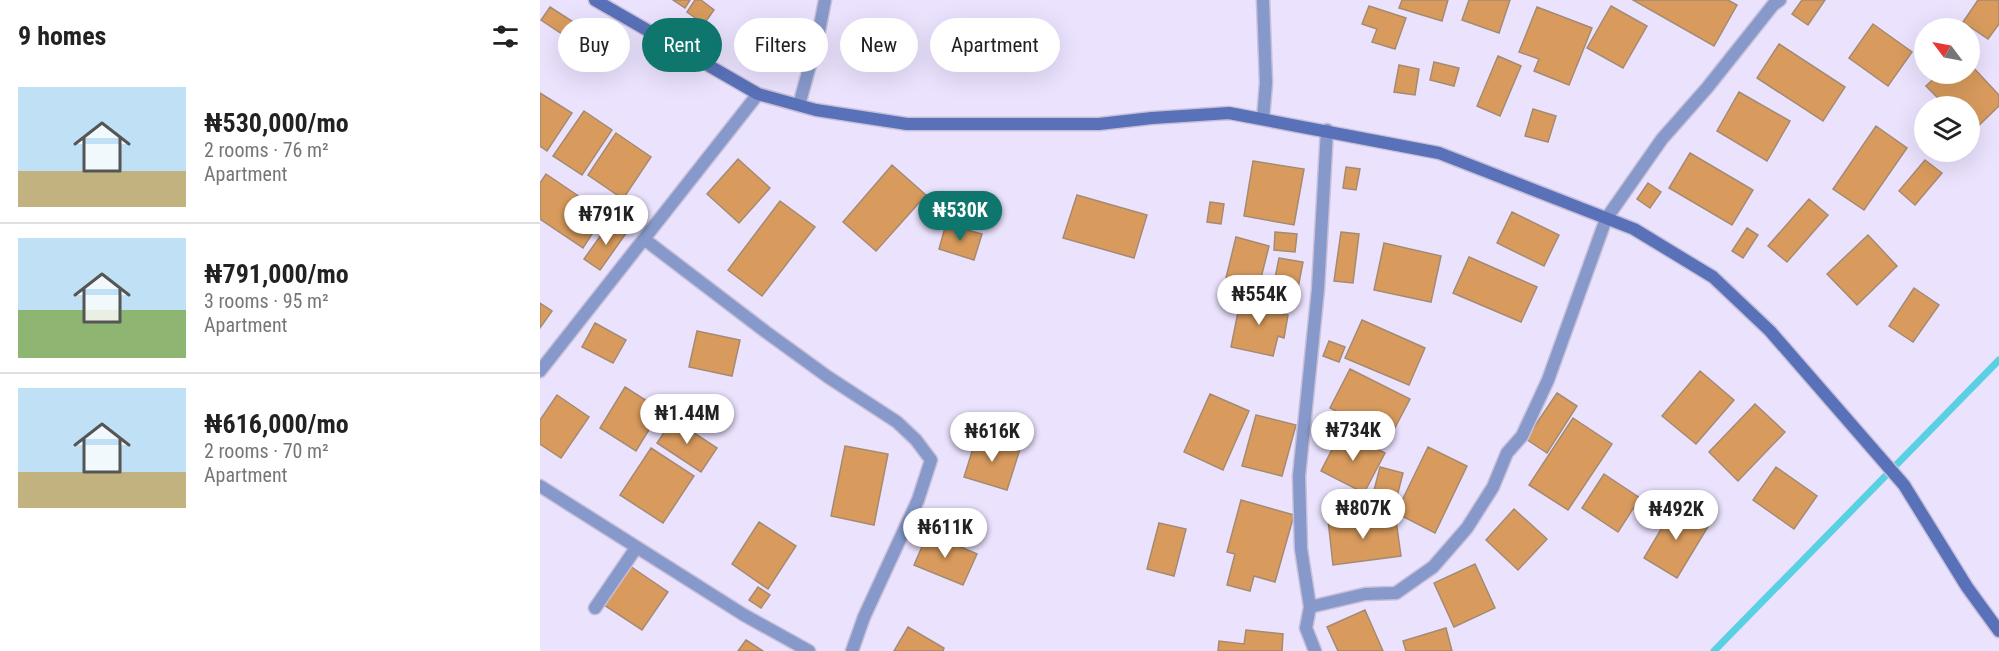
<!DOCTYPE html>
<meta charset="utf-8">
<style>
:root{--surface:#fff;--page:#f2f2f2;--text:#222;--muted:#767676;--line:#e0e0e0;--accent:#0f766e}
body{margin:0;font-family:"Roboto Condensed",sans-serif;background:var(--page);color:var(--text);height:100vh;display:flex;flex-direction:column;font-size:22px;white-space:nowrap}
*{box-sizing:border-box;margin:0}
p{font-size:20px;color:var(--muted)}
.icon{flex:none;width:33px;height:33px;fill:none;stroke:currentColor;stroke-width:2;stroke-linecap:round;stroke-linejoin:round}
.map{position:relative;flex:1;overflow:hidden}
.details{display:flex;flex-direction:column;background:var(--surface);width:540px}
.details>*{flex:none}
.hud{position:absolute;left:18px;top:18px;width:570px;height:54px;display:flex;gap:12px}
.needle{width:39px;rotate:302deg}
.fabs{position:absolute;left:1374px;top:18px;display:grid;gap:12px}
.fabs a{display:grid;place-items:center;width:66px;height:66px;border-radius:50%;background:var(--surface);box-shadow:0 6px 24px #0002;font-size:30px}
.price{position:absolute;translate:-50% -51px;padding:0 14px;border-radius:21px;background:#fff;color:#222;font-size:20px;line-height:39px;filter:drop-shadow(0 2px 3px #0008)}
.price::after{content:'';position:absolute;left:50%;top:36px;width:18px;height:14px;margin-left:-9px;background:inherit;clip-path:polygon(0 0,100% 0,50% 100%)}
.price.selected{background:var(--accent);color:#fff}
ul{padding:0;list-style:none}
li{display:flex;align-items:center;gap:18px;height:150px;padding:0 18px}
li+li{border-top:2px solid var(--line)}
li span{display:grid;place-items:center;flex:none;width:168px;height:120px;border-radius:0px;color:#555}
li>.icon{margin-inline-start:auto}
span .icon{width:72px;height:72px;fill:#fffc;stroke-width:1}
li b{font-size:26px}
h2{display:flex;justify-content:space-between;align-items:center;height:72px;padding:0 18px;font-size:26px}
.chip{padding:0 21px;border-radius:27px;background:var(--surface);box-shadow:0 6px 24px #0002;font-size:21px;line-height:54px}
.chip.selected{background:var(--accent);color:#fff}
main{display:flex;flex:1;min-height:0}
.map>svg:first-child{display:block}
.lines{fill:none;stroke-linecap:round;stroke-linejoin:round}
.stream{stroke:#5ad1e2;stroke-width:7}
.building{fill:#d99b5d;stroke:#a58a71;stroke-width:1.5}
.street-casing{stroke:#c8c0d9;stroke-width:15}
.secondary-casing{stroke:#c8c0d9;stroke-width:15}
.street{stroke:#8699ca;stroke-width:12}
.secondary{stroke:#5971b8;stroke-width:12}
</style>
<main>
<section class="details">
<h2>9 homes<svg class="icon" aria-label="filters" viewBox="0 0 24 24"><path d="M4 7h16M4 17h16"/><circle cx="9" cy="7" r="2"/><circle cx="15" cy="17" r="2"/></svg></h2>
<ul>
<li><span style="background:linear-gradient(#bfe0f5 70%,#c2b280 0)"><svg class="icon" aria-label="home" viewBox="0 0 24 24"><path d="M3 11l9-7 9 7M6 9v11h12V9"/></svg></span><div><b>₦530,000/mo</b><p>2 rooms · 76 m²</p><p>Apartment</p></div></li>
<li><span style="background:linear-gradient(#bfe0f5 60%,#8fb573 0)"><svg class="icon" aria-label="home" viewBox="0 0 24 24"><path d="M3 11l9-7 9 7M6 9v11h12V9"/></svg></span><div><b>₦791,000/mo</b><p>3 rooms · 95 m²</p><p>Apartment</p></div></li>
<li><span style="background:linear-gradient(#bfe0f5 70%,#c2b280 0)"><svg class="icon" aria-label="home" viewBox="0 0 24 24"><path d="M3 11l9-7 9 7M6 9v11h12V9"/></svg></span><div><b>₦616,000/mo</b><p>2 rooms · 70 m²</p><p>Apartment</p></div></li>
</ul>
</section>
<div class="map">
<svg width="1459" height="651" viewBox="0 0 1459 651">
<rect width="100%" height="100%" fill="#ebe2fe"/>
<g class="lines">
<!-- stream -->
<path class="stream" d="M1174,651l285,-291"/>
</g>
<!-- building -->
<path class="building" d="M133,0h17l-5,8z
M155,0h6l13,10 -10,14 -17,-12z
M862,0h46l-6,21 -43,-13z
M929,0h41l-11,33 -37,-13z
M1093,0h95l9,5 -23,41z
M1262,0h23l-17,25 -16,-11z
M1438,0h21v24l-11,15 -25,-17z
M829,6l37,12 -11,31 -23,-7 5,-13 -15,-5z
M1071,6l36,20 -24,42 -36,-20z
M10,7l48,31 -9,14 -48,-32z
M997,7l55,21 -23,57 -35,-14 5,-12 -20,-7z
M210,24l19,9 -11,22 -19,-9z
M1333,24l39,28 -24,34 -39,-28z
M1239,44l66,43 -22,34 -66,-43z
M958,56l23,10 -21,50 -23,-10z
M894,62l25,6 -5,18 -24,-6z
M1430,64l29,31v11l-28,27 -1,-27h-24l-20,-20 13,-12h31z
M859,65l20,4 -4,26 -21,-3z
M1199,92l51,29 -23,40 -50,-30z
M0,93l32,20 -25,38 -7,-5z
M993,109l23,7 -8,26 -23,-6z
M44,111l28,19 -30,45 -29,-19z
M1336,126l31,22 -43,62 -31,-21z
M76,133l35,24 -28,42 -35,-24z
M1150,153l63,37 -21,35 -63,-37z
M198,159l32,29 -31,35 -32,-29z
M1385,160l17,13 -27,32 -16,-14z
M713,161l51,8 -10,56 -50,-9z
M352,165l34,30 -50,56 -33,-29z
M806,167l14,2 -4,21 -13,-2z
M6,174l59,40 -22,34 -43,-29v-36z
M1108,183l13,9 -11,16 -13,-9z
M537,195l70,20 -13,43 -71,-20z
M1269,199l19,16 -41,47 -19,-16z
M240,201l35,26 -53,69 -34,-26z
M670,202l14,2 -3,20 -14,-2z
M972,212l47,23 -15,31 -47,-23z
M71,221l16,11 -27,38 -16,-11z
M406,224l36,10 -8,26 -35,-11z
M1207,228l11,7 -15,23 -11,-7z
M735,232l22,2 -2,18 -21,-2z
M801,232l18,2 -6,49 -19,-2z
M1328,235l29,31 -40,39 -30,-31z
M696,237l33,9 -11,44 -33,-8z
M844,243l57,13 -10,46 -57,-12z
M929,257l68,30 -16,35 -68,-29z
M739,258l24,4 -7,36 -24,-5z
M1374,288l25,17 -26,37 -24,-16z
M701,297l43,8 -2,9 6,1 -4,23 -6,-2 -5,20 -42,-9z
M0,303l12,8 -12,17z
M822,320l63,28 -16,37 -64,-27z
M55,323l31,17 -13,23 -31,-16z
M157,331l43,9 -8,36 -43,-9z
M789,341l16,6 -6,15 -16,-6z
M810,369l60,30 -21,40 -59,-31z
M1160,371l34,29 -38,44 -34,-28z
M85,387l36,23 -25,41 -36,-23z
M1017,393l20,13 -30,47 -21,-14z
M670,394l39,17 -26,59 -39,-18z
M17,395l32,22 -28,41 -21,-14v-24z
M1215,404l30,28 -47,49 -29,-29z
M716,415l40,10 -14,51 -40,-10z
M1033,418l39,26 -44,66 -39,-25z
M133,419l44,29 -16,24 -44,-29z
M802,430l43,23 -21,40 -43,-22z
M437,436l43,13 -13,41 -43,-13z
M305,446l43,8 -14,71 -43,-9z
M888,447l39,19 -32,67 -39,-20z
M111,448l43,28 -31,47 -43,-28z
M840,467l23,6 -11,43 -23,-6z
M1236,467l41,29 -23,33 -41,-29z
M1064,474l36,24 -22,34 -36,-24z
M701,500l53,15 -19,67 -21,-6 -4,15 -23,-6 8,-31 -8,-2z
M1136,504l33,21 -32,53 -33,-20z
M974,509l33,30 -29,31 -32,-30z
M825,515l2,9 29,-4 5,36 -68,9 -5,-45z
M219,522l37,24 -28,43 -36,-25z
M619,523l27,6 -12,47 -27,-7z
M388,533l49,21 -14,31 -49,-20z
M935,564l20,44 -41,19 -20,-44z
M90,566l38,26 -26,38 -38,-25z
M218,587l12,8 -9,13 -12,-8z
M825,610l18,41h-45l-11,-24z
M368,627l36,21 -1,3h-49z
M906,628l6,23h-46l-3,-10z
M706,630l37,4 -1,17h-64l1,-10 25,3z
M206,640l17,11h-25z"/>
<g class="lines">
<defs>
<path id="street" d="M723,0l3,83 -3,36
M259,105l19,-69 7,-36
M104,239l122,93 62,45 69,45 19,18 15,20 -13,40 -54,117 -12,34
M0,371l218,-277
M0,486l204,129 65,36
M770,607l55,-13 31,-1 37,-26 34,-39 26,-41 14,-34 15,-17 26,-56 58,-161 56,-80 45,-51 66,-83 7,-5
M55,608l41,-60
M775,651l-9,-23 4,-21 -9,-58 -2,-73 19,-187 9,-159"/>
<path id="secondary" d="M55,0l163,94 58,16 91,14h192l53,-6 77,-5 210,40 195,76 79,48 57,54 134,154 63,102 32,44"/>
</defs>
<!-- street casing -->
<use href="#street" class="street-casing"/>
<!-- secondary casing -->
<use href="#secondary" class="secondary-casing"/>
<!-- street -->
<use href="#street" class="street"/>
<!-- secondary -->
<use href="#secondary" class="secondary"/>
</g>
</svg>
<div class="fabs">
<a><svg class="needle" viewBox="-14 -14 28 28"><path d="M0-13l5 13h-10z" fill="#e53935"/><path d="M0 13l5-13h-10z" fill="#767676"/></svg></a>
<a><svg class="icon" aria-label="layers" viewBox="0 0 24 24"><path d="M12 4l9 5-9 5-9-5zM3 14l9 5 9-5"/></svg></a>
</div>
<b class="price selected" style="left:420px;top:242px">₦530K</b>
<b class="price" style="left:66px;top:246px">₦791K</b>
<b class="price" style="left:719px;top:326px">₦554K</b>
<b class="price" style="left:147px;top:445px">₦1.44M</b>
<b class="price" style="left:813px;top:462px">₦734K</b>
<b class="price" style="left:452px;top:463px">₦616K</b>
<b class="price" style="left:823px;top:540px">₦807K</b>
<b class="price" style="left:1136px;top:541px">₦492K</b>
<b class="price" style="left:405px;top:559px">₦611K</b>
<div class="hud">
<a class="chip">Buy</a>
<a class="chip selected">Rent</a>
<a class="chip">Filters</a>
<a class="chip">New</a>
<a class="chip">Apartment</a>
</div>
</div>
</main>
